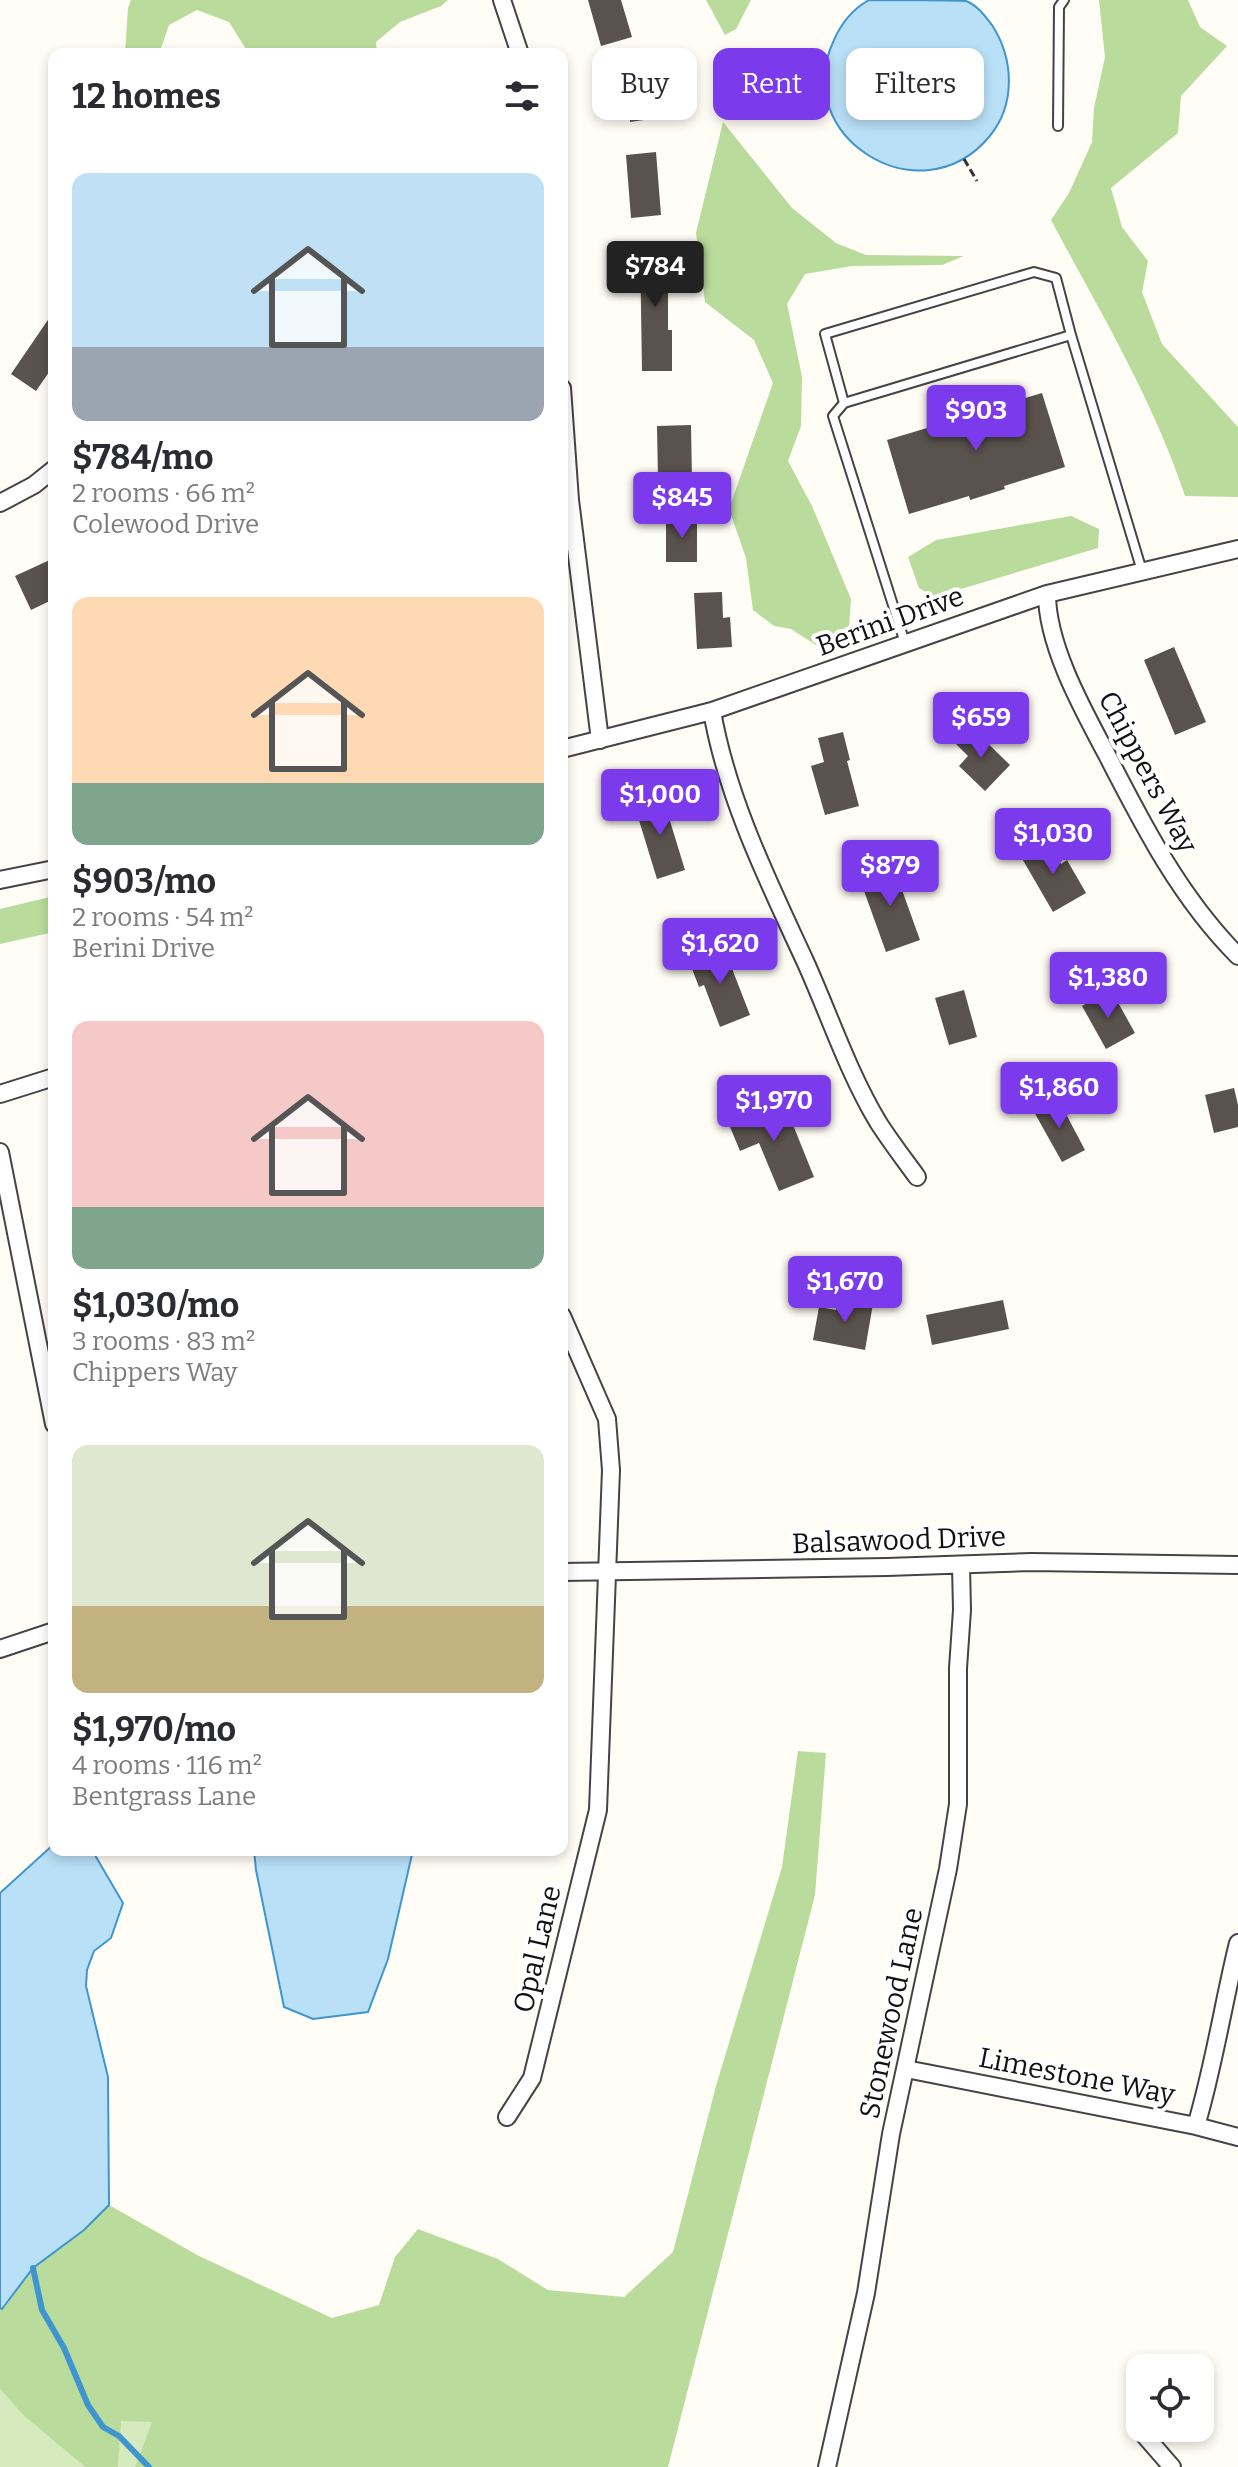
<!DOCTYPE html>
<meta charset="utf-8">
<style>
:root{--surface:#fff;--page:#f7f7f7;--text:#2b2b33;--muted:#7c7c81;--accent:#7c3aed}
body{margin:0;font-family:Bitter,serif;background:var(--page);color:var(--text);height:100vh;display:flex;flex-direction:column;font-size:30px;white-space:nowrap}
*{box-sizing:border-box;margin:0}
p{font-size:26px;color:var(--muted)}
.icon{flex:none;width:44px;height:44px;fill:none;stroke:currentColor;stroke-width:2;stroke-linecap:round;stroke-linejoin:round}
.map{position:relative;flex:1;overflow:hidden}
.sheet{position:absolute;left:48px;top:48px;width:520px;height:1808px;display:flex;flex-direction:column;background:var(--surface);border-radius:16px;box-shadow:0 4px 12px #0003}
.sheet>*{flex:none}
.top-card{position:absolute;left:592px;top:48px;width:526px;height:72px;display:flex;gap:16px}
.fabs{position:absolute;left:1126px;top:2354px;display:grid;gap:16px}
.fabs a{display:grid;place-items:center;width:88px;height:88px;border-radius:16px;background:var(--surface);box-shadow:0 4px 12px #0003;font-size:40px}
.price{position:absolute;translate:-50% -68px;padding:0 18px;border-radius:8px;background:var(--accent);color:#fff;font-size:26px;line-height:52px;filter:drop-shadow(0 2px 4px #0008)}
.price::after{content:'';position:absolute;left:50%;top:48px;width:24px;height:18px;margin-left:-12px;background:inherit;clip-path:polygon(0 0,100% 0,50% 100%)}
.price.active{background:#222;color:#fff}
ul{padding:0;list-style:none}
li{display:grid;align-content:center;gap:16px;height:424px;padding:0 24px}
li span{display:grid;place-items:center;height:248px;border-radius:16px;color:#555}
li>.icon{margin-inline-start:auto}
span .icon{width:144px;height:144px;fill:#fffc;stroke-width:1}
li b{font-size:34px}
h2{display:flex;justify-content:space-between;align-items:center;height:96px;padding:0 24px;font-size:34px}
.chip{padding:0 28px;border-radius:16px;background:var(--surface);box-shadow:0 4px 12px #0003;font-size:28px;line-height:72px}
.chip.active{background:var(--accent);color:#fff}
.map>svg:first-child{display:block}
.green{fill:#d5ebbd}
.forest{fill:#b9dc9c}
.water{fill:#b9e0f7;stroke:#3f96cf;stroke-width:2}
.lines{fill:none;stroke-linecap:round;stroke-linejoin:round}
.stream{stroke:#3f96cf;stroke-width:6}
.building{fill:#5a524d}
.lane-casing{stroke:#444;stroke-width:12}
.street-casing{stroke:#444;stroke-width:20}
.path{stroke:#333;stroke-width:3;stroke-dasharray:8 4;stroke-linecap:butt}
.lane{stroke:#fff;stroke-width:8}
.street{stroke:#fff;stroke-width:16}
.labels{text-anchor:middle;dominant-baseline:central;stroke-width:8;stroke-linejoin:round;paint-order:stroke}
.street-label{font-size:28px;fill:#111;stroke:#fff}
</style>
<div class="map">
<svg width="1238" height="2467" viewBox="0 0 1238 2467">
<rect width="100%" height="100%" fill="#fffdf5"/>
<!-- green -->
<path class="green" d="M0,2389l23,26 62,52h-85z
M120,2421h33l-18,46h-17z"/>
<!-- forest -->
<path class="forest" d="M131,0h317l-7,6 -41,16 -24,20 1,12h-128l-20,-32 -32,-12 -28,15 -10,29h-34l3,-46z
M706,0h45l-15,29 -11,6z
M1099,0h89l12,27 27,19 -46,50 -3,37 -67,55 11,39 26,34 -6,31 20,52 76,83v70l-53,-1c-32,-97 -86,-186 -134,-276l18,-27 23,-51 2,-34 11,-51z
M723,122l69,86 44,35 30,12 98,1 -22,9 -90,1 -47,8 -18,30 15,73 -1,49 -13,35 24,45 39,93 -2,28 -30,20 -28,-18 -17,-3 -21,-16 -7,-52 -17,-49 44,-126 -19,-43 -49,-38 -9,-69z
M1071,516l28,13 -1,19 -164,49 -15,-9 -11,-31 28,-17z
M54,896v36l-54,12v-35z
M798,1751l28,2 -11,142 -147,572h-533l17,-45 -31,-1 -3,46h-33l-62,-52 -23,-26v-81l5,-1 28,-39 51,-38 25,-25 90,51 133,62 47,-13 16,-48 23,-28 80,30 50,31 76,7 49,-45 43,-166 66,-219z"/>
<!-- water -->
<path class="water" d="M869,0c17,0 85,0 97,1 11,4 19,15 26,24 22,34 24,80 -3,112 -69,82 -201,-1 -155,-97 7,-16 19,-31 35,-40z
M54,1844v6h38l31,53 -12,35 -17,13 -7,19 -1,16 22,91 1,128 -25,25 -51,38 -31,41 -2,-1v-415z
M254,1850h159l-25,109 -20,53 -55,7 -29,-12 -28,-137z"/>
<g class="lines">
<!-- stream -->
<path class="stream" d="M33,2268l9,42 22,38 24,57 15,22 16,9 30,31"/>
</g>
<!-- building -->
<path class="building" d="M588,0h33l11,37 -31,9z
M645,63l6,56 -21,3 -1,-14 -15,1 -4,-42z
M656,152l5,63 -30,3 -5,-63z
M640,245h28v85h4v41h-30z
M54,311v54l-18,26 -25,-17z
M1042,393l23,74 -61,19 1,3 -35,11 -1,-4 -60,18 -22,-74 60,-18 -2,-6 35,-10 2,5z
M691,425l1,54 -34,1 -1,-54z
M666,518h31v44h-31z
M54,558v41l-23,11 -16,-34z
M722,592l1,26 7,-1 2,30 -35,2 -3,-56z
M1174,647l32,75 -31,13 -31,-75z
M972,728l38,37 -25,26 -26,-25 9,-10 -12,-12z
M843,732l7,28 -3,1 12,45 -34,9 -14,-49 13,-4 -6,-24z
M662,795l23,75 -28,9 -23,-75z
M1047,840l14,24 6,-4 19,33 -33,19 -33,-57z
M893,865l27,75 -34,12 -27,-75z
M724,948l26,67 -30,12 -16,-42 -5,2 -10,-26z
M964,990l13,47 -28,8 -14,-47z
M1111,990l24,43 -29,16 -24,-43z
M1234,1088l4,17v22l-24,6 -9,-38z
M1057,1097l28,53 -23,12 -29,-52z
M783,1100l31,77 -35,14 -20,-48 -19,8 -12,-29z
M838,1297l35,7 -8,46 -52,-10 6,-33 17,3z
M1003,1300l6,29 -77,16 -6,-30z"/>
<g class="lines">
<defs>
<path id="lane" d="M1058,126l1,-119 5,-7
M844,403l-19,-69 209,-62 22,6 15,57
M905,643l-72,-227 11,-13 227,-68 71,236"/>
<path id="street" d="M502,0l18,54
M562,388l8,112 30,240
M0,503l34,-18 20,-16
M1047,594c0,51 35,114 59,159 37,72 74,145 132,203
M712,711c15,87 56,170 93,250 24,53 43,111 73,161 12,19 26,37 39,55
M562,749l150,-38 335,-117 191,-45
M0,880l54,-11
M0,1094l54,-17
M0,1152l54,272
M562,1572l325,-5 144,-5 207,3
M0,1649l54,-18
M906,2069l290,57 42,11
M507,2117l25,-39 66,-268 13,-340 -4,-51 -45,-103
M1196,2126c18,-60 27,-122 42,-183
M1145,2436l27,31
M827,2467l39,-174 25,-159 57,-265 10,-65v-136l4,-58 -1,-44"/>
</defs>
<!-- lane casing -->
<use href="#lane" class="lane-casing"/>
<!-- street casing -->
<use href="#street" class="street-casing"/>
<!-- path -->
<path class="path" d="M964,159l13,22"/>
<!-- lane -->
<use href="#lane" class="lane"/>
<!-- street -->
<use href="#street" class="street"/>
</g>
<g class="labels">
<!-- street labels -->
<g class="street-label">
<text transform="translate(890 621) rotate(-20)">Berini Drive</text>
<text transform="translate(1148 772) rotate(62)">Chippers Way</text>
<text transform="translate(899 1540) rotate(-2)">Balsawood Drive</text>
<text transform="translate(537 1949) rotate(-77)">Opal Lane</text>
<text transform="translate(891 2013) rotate(-78)">Stonewood Lane</text>
<text transform="translate(1077 2076) rotate(11)">Limestone Way</text>
</g>
</g>
</svg>
<div class="fabs">
<a><svg class="icon" aria-label="locate" viewBox="0 0 24 24"><circle cx="12" cy="12" r="6"/><path d="M12 2v4M12 18v4M2 12h4M18 12h4"/></svg></a>
</div>
<b class="price active" style="left:655px;top:309px">$784</b>
<b class="price" style="left:976px;top:453px">$903</b>
<b class="price" style="left:682px;top:540px">$845</b>
<b class="price" style="left:981px;top:760px">$659</b>
<b class="price" style="left:660px;top:837px">$1,000</b>
<b class="price" style="left:1053px;top:876px">$1,030</b>
<b class="price" style="left:890px;top:908px">$879</b>
<b class="price" style="left:720px;top:986px">$1,620</b>
<b class="price" style="left:1108px;top:1020px">$1,380</b>
<b class="price" style="left:1059px;top:1130px">$1,860</b>
<b class="price" style="left:774px;top:1143px">$1,970</b>
<b class="price" style="left:845px;top:1324px">$1,670</b>
<div class="top-card">
<a class="chip">Buy</a>
<a class="chip active">Rent</a>
<a class="chip">Filters</a>
</div>
<section class="sheet">
<h2>12 homes<svg class="icon" aria-label="filters" viewBox="0 0 24 24"><path d="M4 7h16M4 17h16"/><circle cx="9" cy="7" r="2"/><circle cx="15" cy="17" r="2"/></svg></h2>
<ul>
<li><span style="background:linear-gradient(#bfe0f5 70%,#9aa5b1 0)"><svg class="icon" aria-label="home" viewBox="0 0 24 24"><path d="M3 11l9-7 9 7M6 9v11h12V9"/></svg></span><div><b>$784/mo</b><p>2 rooms · 66 m²</p><p>Colewood Drive</p></div></li>
<li><span style="background:linear-gradient(#ffd9b3 75%,#7fa58c 0)"><svg class="icon" aria-label="home" viewBox="0 0 24 24"><path d="M3 11l9-7 9 7M6 9v11h12V9"/></svg></span><div><b>$903/mo</b><p>2 rooms · 54 m²</p><p>Berini Drive</p></div></li>
<li><span style="background:linear-gradient(#f6c9c9 75%,#7fa58c 0)"><svg class="icon" aria-label="home" viewBox="0 0 24 24"><path d="M3 11l9-7 9 7M6 9v11h12V9"/></svg></span><div><b>$1,030/mo</b><p>3 rooms · 83 m²</p><p>Chippers Way</p></div></li>
<li><span style="background:linear-gradient(#dfe7d0 65%,#c2b280 0)"><svg class="icon" aria-label="home" viewBox="0 0 24 24"><path d="M3 11l9-7 9 7M6 9v11h12V9"/></svg></span><div><b>$1,970/mo</b><p>4 rooms · 116 m²</p><p>Bentgrass Lane</p></div></li>
</ul>
</section>
</div>
